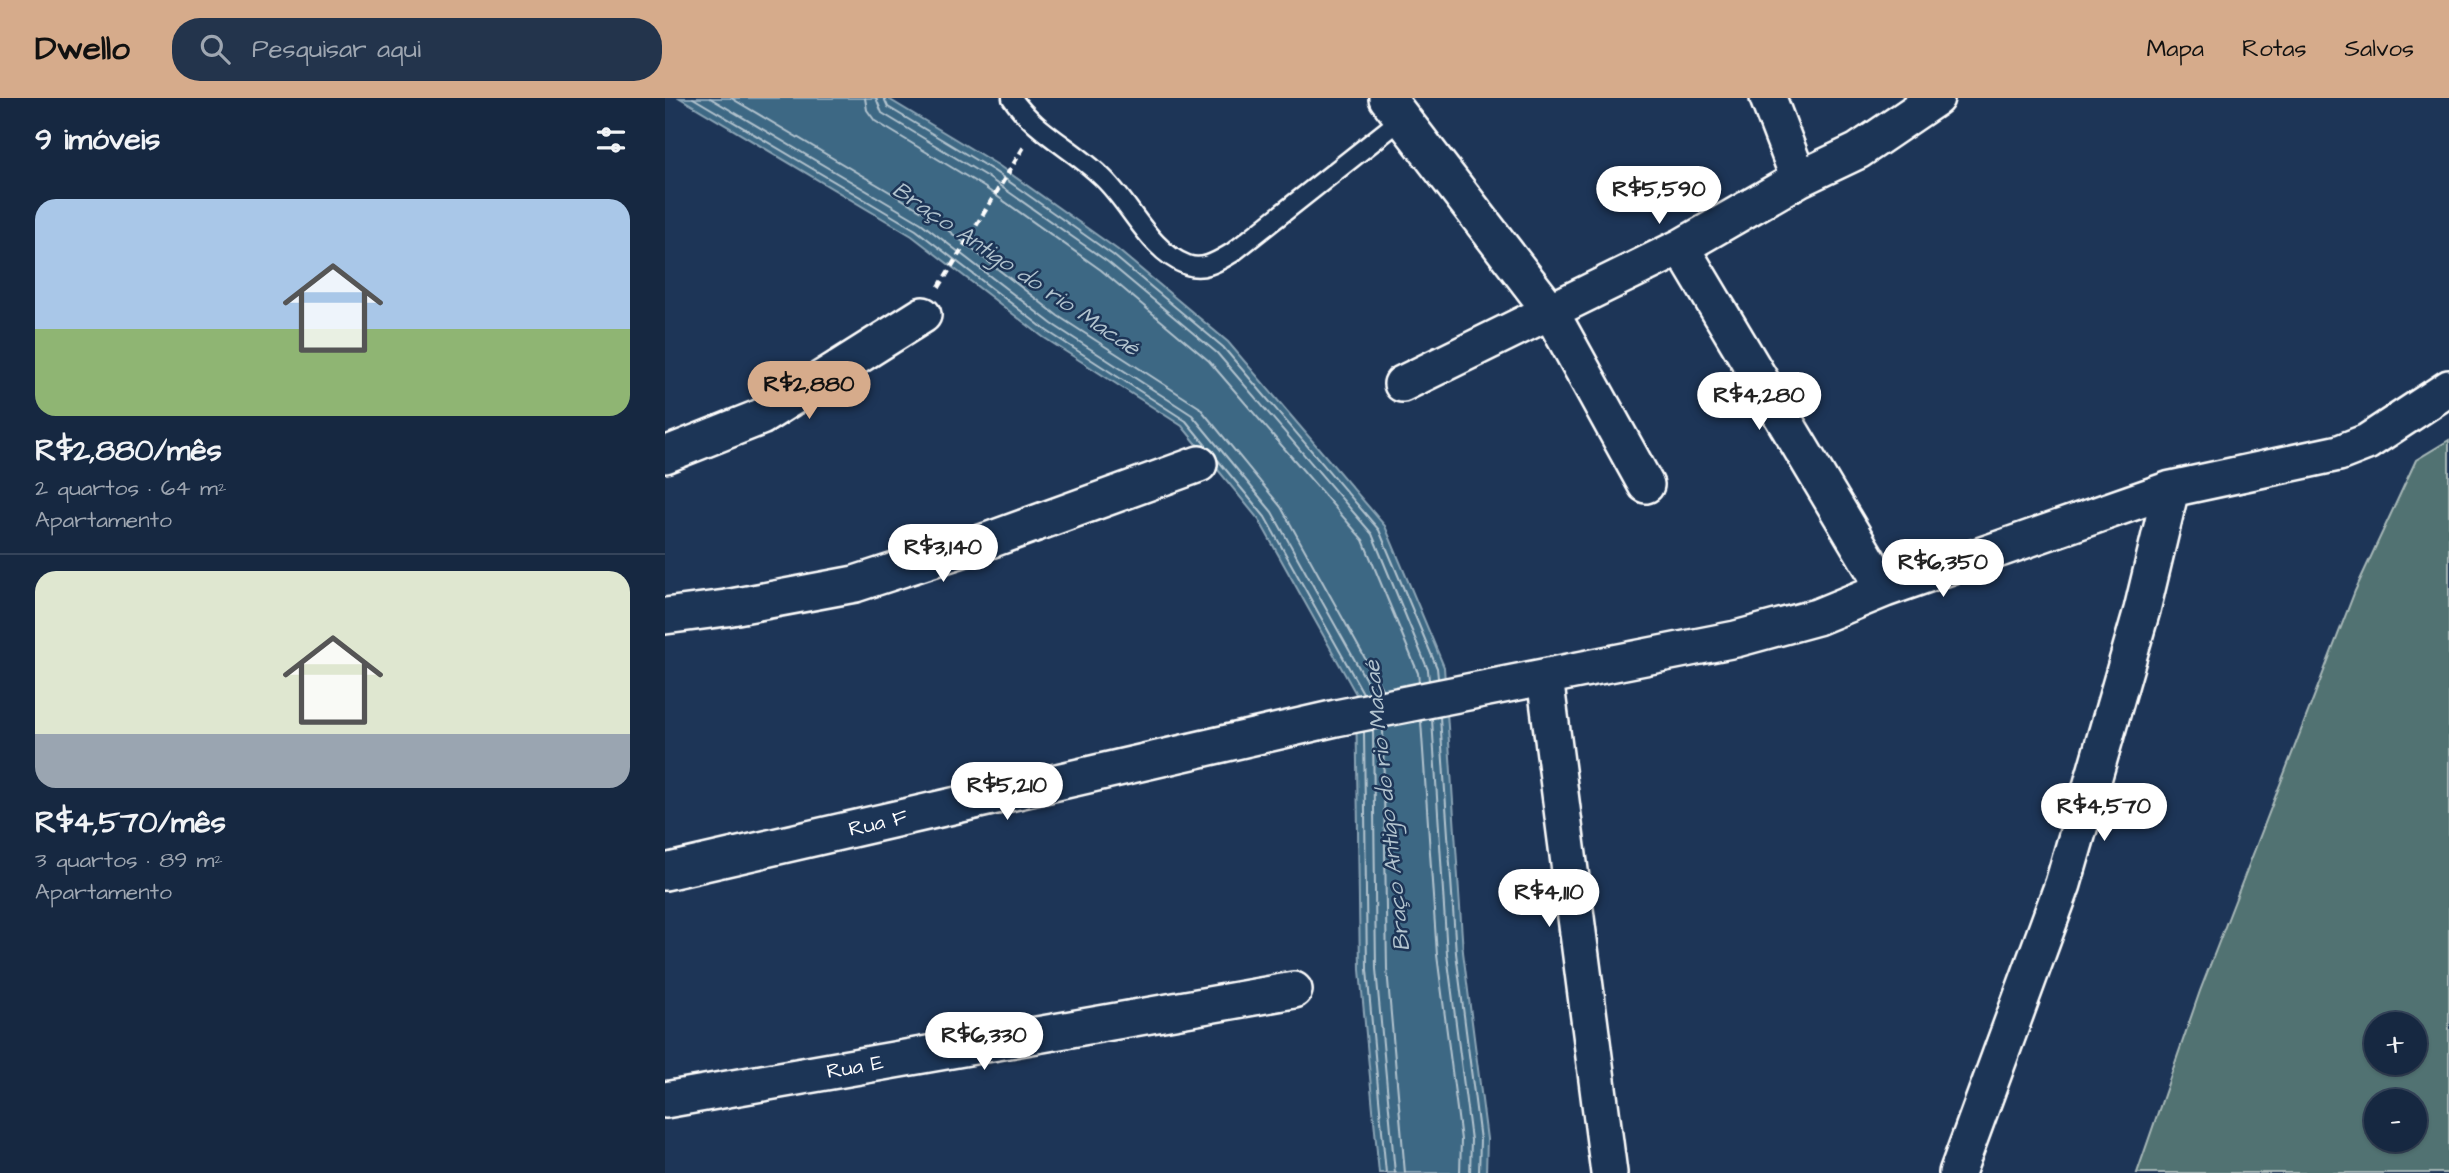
<!DOCTYPE html>
<html lang="pt">
<meta charset="utf-8">
<style>
:root{--surface:#162841;--page:#23344c;--text:#f1f3f6;--muted:#9ea6b1;--line:#35445a;--accent:#d6ab8b}
body{margin:0;font-family:"Architects Daughter",sans-serif;background:var(--page);color:var(--text);height:100vh;display:flex;flex-direction:column;font-size:26px;white-space:nowrap}
*{box-sizing:border-box;margin:0}
p{font-size:23px;color:var(--muted)}
.icon{flex:none;width:38px;height:38px;fill:none;stroke:currentColor;stroke-width:2;stroke-linecap:round;stroke-linejoin:round}
.map{position:relative;flex:1;overflow:hidden}
.drawer{display:flex;flex-direction:column;background:var(--surface);width:665px}
.drawer>*{flex:none}
.fabs{position:absolute;left:1699px;top:914px;display:grid;gap:14px}
.fabs a{display:grid;place-items:center;width:63px;height:63px;border-radius:50%;background:var(--surface);box-shadow:0 2px 5px #0004,0 0 0 2px var(--line);font-size:35px}
.price{position:absolute;translate:-50% -60px;padding:0 16px;border-radius:24px;background:#fff;color:#222;font-size:23px;line-height:46px;filter:drop-shadow(0 2px 4px #0008)}
.price::after{content:'';position:absolute;left:50%;top:42px;width:21px;height:16px;margin-left:-10px;background:inherit;clip-path:polygon(0 0,100% 0,50% 100%)}
.price.selected{background:var(--accent);color:#111}
ul{padding:0;list-style:none}
li{display:grid;align-content:center;gap:14px;height:371px;padding:0 35px}
li+li{border-top:2px solid var(--line)}
li span{display:grid;place-items:center;height:217px;border-radius:21px;color:#555}
li>.icon{margin-inline-start:auto}
span .icon{width:126px;height:126px;fill:#fffc;stroke-width:1}
li b{font-size:30px}
h2{display:flex;justify-content:space-between;align-items:center;height:84px;padding:0 35px;font-size:30px}
header{display:flex;align-items:center;gap:42px;box-sizing:border-box;height:98px;padding:0 35px;background:var(--accent);color:#111}
header strong{font-size:33px}
nav{display:flex;gap:38px;margin-inline-start:auto;font-size:24px}
.search{width:490px;height:63px;background:var(--page);display:flex;align-items:center;gap:18px;box-sizing:border-box;padding:0 24px;border-radius:28px;color:var(--muted);font-size:26px}
main{display:flex;flex:1;min-height:0}
.map>svg:first-child{display:block}
.green{fill:#517272;stroke:#a8b8b8;stroke-width:2;fill-rule:evenodd}
.water{fill:#3e6884;stroke:#8ba4b5;stroke-width:2}
.lines{fill:none;stroke-linecap:round;stroke-linejoin:round}
.shore{stroke:#b2c3ce;stroke-width:2}
.lane-casing{stroke:#fff;stroke-width:23}
.street-casing{stroke:#fff;stroke-width:40}
.path{stroke:#fff;stroke-width:4.5;stroke-dasharray:7 5;stroke-linecap:butt}
.lane{stroke:#1d3557;stroke-width:18}
.street{stroke:#1d3557;stroke-width:35}
.labels{text-anchor:middle;dominant-baseline:central;stroke-width:5;stroke-linejoin:round;paint-order:stroke}
.street-label{font-size:21px;fill:#fff;stroke:#1d3557}
.water-label{font-size:23px;font-style:italic;fill:#b2c3ce;stroke:#1d3557}
</style>
<header>
<strong>Dwello</strong>
<div class="search"><svg class="icon" aria-label="search" viewBox="0 0 24 24"><circle cx="10" cy="10" r="6"/><path d="M15 15l6 6"/></svg>Pesquisar aqui</div>
<nav><a>Mapa</a><a>Rotas</a><a>Salvos</a></nav>
</header>
<main>
<section class="drawer">
<h2>9 imóveis<svg class="icon" aria-label="filters" viewBox="0 0 24 24"><path d="M4 7h16M4 17h16"/><circle cx="9" cy="7" r="2"/><circle cx="15" cy="17" r="2"/></svg></h2>
<ul>
<li><span style="background:linear-gradient(#a9c7e8 60%,#8fb573 0)"><svg class="icon" aria-label="home" viewBox="0 0 24 24"><path d="M3 11l9-7 9 7M6 9v11h12V9"/></svg></span><div><b>R$2,880/mês</b><p>2 quartos · 64 m²</p><p>Apartamento</p></div></li>
<li><span style="background:linear-gradient(#dfe7d0 75%,#9aa5b1 0)"><svg class="icon" aria-label="home" viewBox="0 0 24 24"><path d="M3 11l9-7 9 7M6 9v11h12V9"/></svg></span><div><b>R$4,570/mês</b><p>3 quartos · 89 m²</p><p>Apartamento</p></div></li>
</ul>
</section>
<div class="map">
<svg width="1784" height="1075" viewBox="0 0 1784 1075">
<rect width="100%" height="100%" fill="#1d3557"/>
<filter id="ink" filterUnits="userSpaceOnUse"><feTurbulence type="fractalNoise" baseFrequency=".0143" numOctaves="2"/><feDisplacementMap in="SourceGraphic" scale="14" xChannelSelector="R" yChannelSelector="G"/><feConvolveMatrix kernelMatrix="1 2 1 2 8 2 1 2 1" color-interpolation-filters="sRGB"/></filter>
<g filter="url(#ink)">
<!-- green -->
<path class="green" d="M1784,342v733h-312l63,-182 155,-400 61,-131zM1712,926h38v38h-38zM1712,1003h38v38h-38z"/>
<!-- water -->
<path class="water" d="M15,0h207l111,67 120,85 110,92 157,184 59,141 19,285 24,187 -1,34h-107l-19,-203 -4,-276 -97,-174 -77,-94 -139,-89 -131,-101z"/>
<g class="lines">
<!-- shore -->
<path class="shore" d="M28,0l223,132 131,101 139,90 22,27
M45,0l211,125 131,101 140,91 80,97 100,179
M66,0l196,116 131,102 141,91 82,100 101,182
M200,0l2,12 8,11 109,66 117,83 108,91 154,179 55,133 1,9
M211,0l6,15 107,65 119,84 109,91 155,181 56,136 1,10
M219,0l4,9 106,64 119,84 110,92 156,183 58,138 1,10
M552,361l48,58 98,176
M775,619l16,236 24,187 -1,33
M767,621l15,235 24,186 -1,33
M756,623l16,234 24,185 -1,33
M718,630l4,241 18,204
M708,632l3,239 19,204
M699,634l3,238 19,203"/>
<defs>
<path id="lane" d="M347,0c23,34 60,50 89,78 29,26 48,75 86,89 17,6 31,-4 45,-12l172,-136"/>
<path id="street" d="M722,0l162,211 97,176
M1103,0l31,81
M1016,149l204,342
M737,286l279,-137 118,-68 59,-28 78,-53
M0,357l96,-38 162,-102
M0,518l61,-8 129,-24 132,-43 212,-77
M880,579l64,496
M0,774l671,-154 400,-79 81,-22 68,-28 286,-100 168,-36 28,-11 82,-54
M0,1002l629,-110
M1292,1075l106,-289 79,-274 29,-121"/>
</defs>
<!-- lane casing -->
<use href="#lane" class="lane-casing"/>
<!-- street casing -->
<use href="#street" class="street-casing"/>
<!-- path -->
<path class="path" d="M274,189l86,-142"/>
<!-- lane -->
<use href="#lane" class="lane"/>
<!-- street -->
<use href="#street" class="street"/>
</g>
</g>
<g class="labels">
<!-- street labels -->
<g class="street-label">
<text transform="translate(213 725) rotate(-13)">Rua F</text>
<text transform="translate(190 969) rotate(-10)">Rua E</text>
</g>
<!-- water labels -->
<g class="water-label">
<text transform="translate(351 171) rotate(34)">Braço Antigo do rio Macaé</text>
<text transform="translate(722 708) rotate(-96)">Braço Antigo do rio Macaé</text>
</g>
</g>
</svg>
<div class="fabs">
<a>+</a>
<a>−</a>
</div>
<b class="price" style="left:994px;top:128px">R$5,590</b>
<b class="price selected" style="left:144px;top:323px">R$2,880</b>
<b class="price" style="left:1094px;top:334px">R$4,280</b>
<b class="price" style="left:278px;top:486px">R$3,140</b>
<b class="price" style="left:1278px;top:501px">R$6,350</b>
<b class="price" style="left:342px;top:724px">R$5,210</b>
<b class="price" style="left:1439px;top:745px">R$4,570</b>
<b class="price" style="left:884px;top:831px">R$4,110</b>
<b class="price" style="left:319px;top:974px">R$6,330</b>
</div>
</main>
